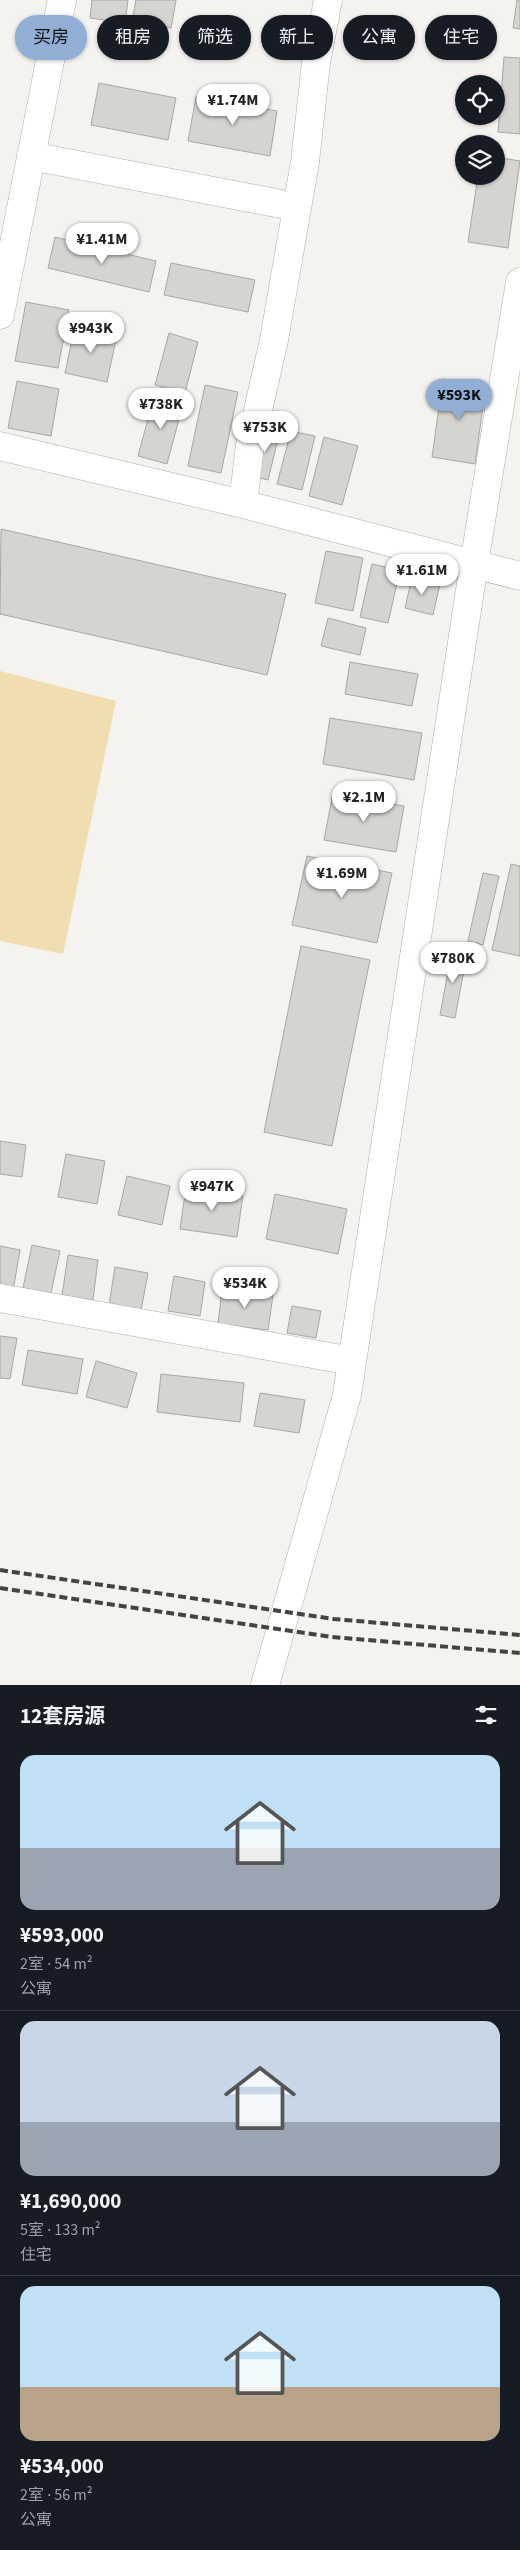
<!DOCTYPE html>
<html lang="zh">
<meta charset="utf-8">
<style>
:root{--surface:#171b24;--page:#242831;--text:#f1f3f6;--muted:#9ea1a6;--line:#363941;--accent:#91afd5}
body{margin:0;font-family:"Source Sans 3","Noto Sans SC",sans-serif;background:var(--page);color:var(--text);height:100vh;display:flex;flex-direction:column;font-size:19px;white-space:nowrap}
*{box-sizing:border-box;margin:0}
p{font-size:16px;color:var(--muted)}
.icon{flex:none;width:28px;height:28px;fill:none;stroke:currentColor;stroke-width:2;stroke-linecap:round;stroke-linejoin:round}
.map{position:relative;height:1685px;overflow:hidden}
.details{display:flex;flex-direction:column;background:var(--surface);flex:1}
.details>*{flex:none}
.top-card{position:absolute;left:15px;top:15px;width:490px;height:45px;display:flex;gap:10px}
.buttons{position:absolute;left:455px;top:75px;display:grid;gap:10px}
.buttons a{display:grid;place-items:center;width:50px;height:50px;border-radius:50%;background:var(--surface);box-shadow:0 1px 4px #0004;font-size:25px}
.price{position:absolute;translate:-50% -42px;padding:0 11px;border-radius:18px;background:#fff;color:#222;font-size:16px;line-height:32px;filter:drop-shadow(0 1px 2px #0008)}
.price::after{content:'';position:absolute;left:50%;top:30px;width:15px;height:11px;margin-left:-8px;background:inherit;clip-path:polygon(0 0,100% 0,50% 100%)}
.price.current{background:var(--accent);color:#111}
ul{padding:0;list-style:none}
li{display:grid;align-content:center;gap:10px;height:265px;padding:0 20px}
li+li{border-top:1px solid var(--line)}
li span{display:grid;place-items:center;height:155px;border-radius:15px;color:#555}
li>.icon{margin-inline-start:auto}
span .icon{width:90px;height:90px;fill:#fffc;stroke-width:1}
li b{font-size:21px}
h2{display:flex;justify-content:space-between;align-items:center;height:60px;padding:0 20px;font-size:21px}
.tag{padding:0 18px;border-radius:22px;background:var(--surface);box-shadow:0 1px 4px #0004;font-size:18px;line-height:45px}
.tag.current{background:var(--accent);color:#111}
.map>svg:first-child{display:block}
.green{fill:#f0deb0}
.building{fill:#d6d4d1;stroke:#a8a7a3}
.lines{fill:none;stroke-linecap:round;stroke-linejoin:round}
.minor-casing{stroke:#aeada9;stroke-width:29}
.minor{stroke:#fff;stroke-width:28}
.rail{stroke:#434340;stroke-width:4;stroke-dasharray:8 4;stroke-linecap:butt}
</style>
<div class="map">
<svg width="520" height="1685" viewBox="0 0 520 1685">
<rect width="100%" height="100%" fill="#f5f3ef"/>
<!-- green -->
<path class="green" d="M0,671l116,30 -53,253 -63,-13z"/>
<!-- building -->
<path class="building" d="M92,0h36l-3,23 -35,-5z
M136,0h40l-5,28 -39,-7z
M517,0h3v29l-7,-1z
M504,57l16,1v76l-22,-2z
M99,83l77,15 -8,42 -77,-15z
M196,97l81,14 -7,45 -82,-15z
M496,157l24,4 -12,87 -40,-6 10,-66h18z
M55,237l101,24 -7,31 -101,-24z
M171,263l84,17 -7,32 -84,-17z
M26,302l43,8 -11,58 -43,-7z
M75,326l42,9 -10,47 -42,-9z
M169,333l29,9 -13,51 -30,-8z
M443,379l43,6 -11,79 -43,-7z
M17,381l42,8 -8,47 -43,-8z
M205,385l33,7 -17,81 -33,-7z
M154,397l29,7 -16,60 -29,-8z
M262,427l18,4 -12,49 -17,-4z
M291,431l24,5 -13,54 -25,-6z
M324,437l34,9 -16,59 -33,-9z
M1,529l285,65 -19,81 -267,-61z
M326,551l37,7 -10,53 -38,-8z
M372,564l28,6 -12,53 -28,-6z
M412,577l28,7 -7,31 -28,-7z
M328,618l38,10 -6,27 -39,-9z
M350,662l68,12 -6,32 -67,-12z
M330,718l92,15 -8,47 -91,-16z
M333,793l71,13 -8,46 -72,-12z
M307,856l85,17 -15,70 -85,-18z
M511,864l9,2v90l-28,-6z
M483,873l16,3 -16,69 -15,-4z
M301,946l69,14 -38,186 -68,-14z
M452,951l15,3 -12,64 -15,-3z
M0,1141l26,4 -4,32 -22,-3z
M66,1154l39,7 -8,43 -39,-7z
M127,1176l43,10 -8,39 -44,-10z
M186,1187l57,8 -6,42 -57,-8z
M275,1194l72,15 -9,45 -72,-15z
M32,1245l28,6 -9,42 -28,-5z
M0,1246l20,4 -7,41 -13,-2z
M68,1255l30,5 -5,40 -31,-4z
M115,1267l33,6 -7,38 -32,-6z
M174,1276l31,6 -5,34 -32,-5z
M222,1289l51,6 -5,35 -50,-6z
M292,1306l29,5 -5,27 -29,-5z
M0,1336l17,2 -7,41 -10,-1z
M28,1350l55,9 -6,35 -55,-9z
M96,1361l41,12 -10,35 -41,-11z
M161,1374l83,9 -4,39 -83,-10z
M260,1393l45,7 -6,33 -45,-7z"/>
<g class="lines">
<defs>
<path id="minor" d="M31,156l266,51
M0,315l62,-315
M0,446l243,58 277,72
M243,504l7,-59 24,-105 31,-178 11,-99 12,-63
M0,1298l352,63
M265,1685l82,-290 127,-831 46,-282"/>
</defs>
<!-- minor casing -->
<use href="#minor" class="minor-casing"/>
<!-- minor -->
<use href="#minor" class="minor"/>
<!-- rail -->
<path class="rail" d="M0,1570l334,49 186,16
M0,1588l332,49 188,16"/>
</g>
</svg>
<div class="buttons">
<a><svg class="icon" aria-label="locate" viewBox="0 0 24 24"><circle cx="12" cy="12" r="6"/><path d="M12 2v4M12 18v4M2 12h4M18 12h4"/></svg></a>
<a><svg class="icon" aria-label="layers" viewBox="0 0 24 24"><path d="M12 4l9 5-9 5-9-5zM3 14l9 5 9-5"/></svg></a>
</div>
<b class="price" style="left:233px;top:126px">¥1.74M</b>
<b class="price" style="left:102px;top:265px">¥1.41M</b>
<b class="price" style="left:91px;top:354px">¥943K</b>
<b class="price current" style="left:459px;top:421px">¥593K</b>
<b class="price" style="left:161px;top:430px">¥738K</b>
<b class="price" style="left:265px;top:453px">¥753K</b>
<b class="price" style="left:422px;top:596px">¥1.61M</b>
<b class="price" style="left:364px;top:823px">¥2.1M</b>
<b class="price" style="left:342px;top:899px">¥1.69M</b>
<b class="price" style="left:453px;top:984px">¥780K</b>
<b class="price" style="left:212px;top:1212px">¥947K</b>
<b class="price" style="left:245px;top:1309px">¥534K</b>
<div class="top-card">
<a class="tag current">买房</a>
<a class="tag">租房</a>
<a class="tag">筛选</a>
<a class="tag">新上</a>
<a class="tag">公寓</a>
<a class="tag">住宅</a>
</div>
</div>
<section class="details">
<h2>12套房源<svg class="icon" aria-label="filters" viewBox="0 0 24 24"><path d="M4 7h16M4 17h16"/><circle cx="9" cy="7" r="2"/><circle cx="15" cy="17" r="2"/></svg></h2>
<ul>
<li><span style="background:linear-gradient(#bfe0f5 60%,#9aa5b1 0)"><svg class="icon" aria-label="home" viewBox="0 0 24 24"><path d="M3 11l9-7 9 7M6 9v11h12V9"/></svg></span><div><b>¥593,000</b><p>2室 · 54 m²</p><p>公寓</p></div></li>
<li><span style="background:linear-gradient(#c9d6e8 65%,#9aa5b1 0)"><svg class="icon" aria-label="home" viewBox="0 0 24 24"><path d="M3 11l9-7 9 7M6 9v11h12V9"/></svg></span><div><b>¥1,690,000</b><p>5室 · 133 m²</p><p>住宅</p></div></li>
<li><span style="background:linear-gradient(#bfe0f5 65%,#b9a48a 0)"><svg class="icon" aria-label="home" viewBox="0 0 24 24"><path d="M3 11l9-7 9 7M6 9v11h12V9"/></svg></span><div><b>¥534,000</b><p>2室 · 56 m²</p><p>公寓</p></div></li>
</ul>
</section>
